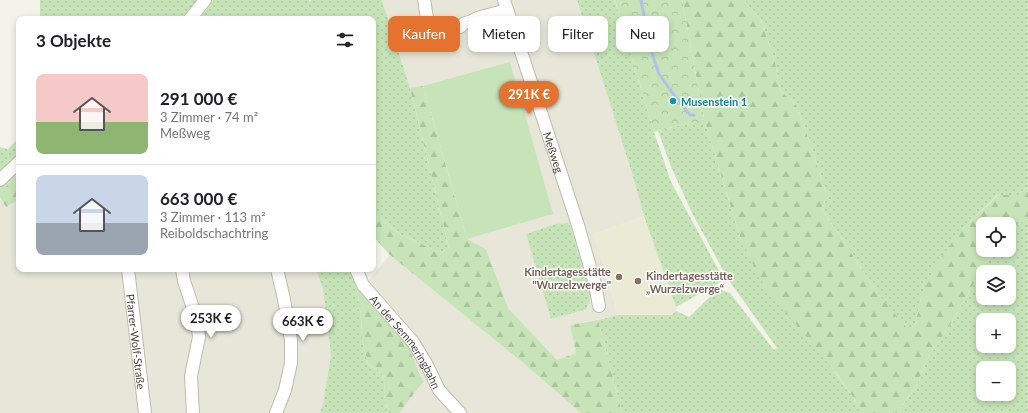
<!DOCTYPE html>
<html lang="de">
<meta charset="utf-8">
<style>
:root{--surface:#fff;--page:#f2f2f2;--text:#202124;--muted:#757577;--line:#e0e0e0;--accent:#e6722f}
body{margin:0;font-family:Lato,sans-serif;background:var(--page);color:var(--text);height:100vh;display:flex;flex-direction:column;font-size:15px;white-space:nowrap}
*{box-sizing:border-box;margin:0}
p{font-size:13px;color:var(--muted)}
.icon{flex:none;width:22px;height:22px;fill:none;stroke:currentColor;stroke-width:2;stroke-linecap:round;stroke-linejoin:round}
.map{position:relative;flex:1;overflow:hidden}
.drawer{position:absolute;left:16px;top:16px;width:360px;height:256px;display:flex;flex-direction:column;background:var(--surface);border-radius:8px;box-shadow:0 2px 6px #0003}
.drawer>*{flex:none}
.guide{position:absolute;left:388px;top:16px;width:380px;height:36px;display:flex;gap:8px}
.controls{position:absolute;left:976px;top:217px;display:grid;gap:8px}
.controls a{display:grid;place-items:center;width:40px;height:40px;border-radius:8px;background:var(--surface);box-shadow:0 2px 6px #0003;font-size:20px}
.price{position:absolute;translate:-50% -34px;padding:0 9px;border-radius:14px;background:#fff;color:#222;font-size:13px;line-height:26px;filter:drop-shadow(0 1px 2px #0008)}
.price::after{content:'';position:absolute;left:50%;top:24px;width:12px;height:9px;margin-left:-6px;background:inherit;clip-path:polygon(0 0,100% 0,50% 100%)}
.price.selected{background:var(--accent);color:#fff}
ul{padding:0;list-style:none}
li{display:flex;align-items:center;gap:12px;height:100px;padding:0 20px}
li+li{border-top:1px solid var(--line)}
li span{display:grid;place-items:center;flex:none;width:112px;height:80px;border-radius:8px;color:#555}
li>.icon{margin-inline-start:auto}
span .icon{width:48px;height:48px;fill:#fffc;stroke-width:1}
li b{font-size:17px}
h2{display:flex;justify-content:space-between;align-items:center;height:48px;padding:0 20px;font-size:17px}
.chip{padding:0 14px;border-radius:8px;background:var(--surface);box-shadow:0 2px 6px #0003;font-size:14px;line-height:36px}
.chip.selected{background:var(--accent);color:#fff}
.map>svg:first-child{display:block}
.residential{fill:#e7e6d9}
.education{fill:#ebead5}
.grass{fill:url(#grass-dots);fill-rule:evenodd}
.forest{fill:url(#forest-firs)}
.park{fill:url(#park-crowns)}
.pitch{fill:#c6e4b7}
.parking{fill:#e5e5e1}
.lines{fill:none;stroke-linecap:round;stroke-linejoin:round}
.stream{stroke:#adc3ea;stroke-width:3}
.minor-casing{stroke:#bebcad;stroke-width:14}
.minor{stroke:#fff;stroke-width:12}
.culture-dot{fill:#0f9aa8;stroke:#fff;stroke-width:1.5}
.education-dot{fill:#8d6e63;stroke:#fff;stroke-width:1.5}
.labels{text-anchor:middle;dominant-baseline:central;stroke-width:3;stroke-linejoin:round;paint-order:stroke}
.culture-label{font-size:11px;font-weight:bold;fill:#0d838f;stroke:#fff;text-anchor:start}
.street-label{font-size:11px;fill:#474439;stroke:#fff}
.education-label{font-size:11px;font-weight:bold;fill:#785e54;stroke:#fff;text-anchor:end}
</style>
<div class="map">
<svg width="1028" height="413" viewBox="0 0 1028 413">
<defs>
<pattern id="grass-dots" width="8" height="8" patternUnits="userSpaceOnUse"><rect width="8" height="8" fill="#c6e4b7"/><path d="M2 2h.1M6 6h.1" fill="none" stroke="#abc59e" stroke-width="1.8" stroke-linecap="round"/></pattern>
<pattern id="forest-firs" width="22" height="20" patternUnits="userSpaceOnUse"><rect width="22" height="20" fill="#c6e4b7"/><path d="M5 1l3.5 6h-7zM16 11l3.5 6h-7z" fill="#abc59e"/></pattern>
<pattern id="park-crowns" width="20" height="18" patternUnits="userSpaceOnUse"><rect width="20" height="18" fill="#c6e4b7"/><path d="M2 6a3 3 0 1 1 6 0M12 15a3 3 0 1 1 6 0" fill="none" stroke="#abc59e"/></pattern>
</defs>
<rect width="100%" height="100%" fill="#f3f3ea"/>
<!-- residential -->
<path class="residential" d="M382,0h195l54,170 13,46 -50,18 24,81 -48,10 6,28 -19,7 -49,-52 -22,-59 -19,-10 86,-25 -130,-128 -13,2z
M0,197l6,10 13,-7v69h297l7,21 8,65 -8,48 -3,10h-320z
M390,255l132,107 59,51h-182l24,-31 -61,-94z"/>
<!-- education -->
<path class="education" d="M644,216l32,91v4l-4,4h-54l-17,-58 -7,-23z"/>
<!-- grass -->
<path class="grass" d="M40,0h269v1l3,-1h70l28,88 39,160 -8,5 -41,-19 -27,-21v-194h-333z
M577,0h38l39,132 17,50 53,98 -48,27 -32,-91 -13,-46z
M746,0h282v186l-10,9h-21l-32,32 -44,71 -6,27 -6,7 -35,-43 -27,-43 -25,-36 5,-14 -15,-47 -15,-43 -17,-16 -5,-28 -14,-42 -15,-17z
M704,119l37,121 123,173h-242l-24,-93 20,-5h54l4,-4 13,6 29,-28 12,4 44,57 3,-2 -49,-69 -35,-64 -21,-46 -14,-38z
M19,138v36l-19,18v-45l8,2z
M1028,219v194h-130l20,-31 11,-26 21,-31 38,-66 7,-9h14v-17l7,-8zM983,272h26v26h-26zM983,320h26v26h-26zM983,368h26v26h-26z
M569,223l19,61 4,-1 -3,20 -2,3v3l-36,10 -25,-85 29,-10z
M316,269h36l5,20 4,28 1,21 6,26 13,8 4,9 -1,13 4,19h-68l3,-10 8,-48 -8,-65z"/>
<!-- forest -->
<path class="forest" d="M682,0h64v3l15,17 14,42 5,28 17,16 15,43 15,47 -5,14 25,36 27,43 35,42 6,-6 6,-27 8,-21 16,-26 20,-24 33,-32h20l10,-9v33l-12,6 -7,8v-9h-26v26h12l-7,9 -38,66 -21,31 -11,26 -20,31h-34l-28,-40 -72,-87 -23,-46 -37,-121z
M423,86l44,153 19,10 22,59 49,52 19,-7 -6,-28 28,-5 24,93h-41l-59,-51 -132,-107 -17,-19v-23l27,21 41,19 8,-5 -24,-99 -15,-61z
M19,174v26l-13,7 -6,-10v-5z
M362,288l45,56 16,38 -24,31h-11l-4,-19 1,-13 -4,-9 -13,-8 -6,-26 -1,-21 -4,-28z"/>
<!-- park -->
<path class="park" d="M615,0h67l22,119 -50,13z"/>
<!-- pitch -->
<path class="pitch" d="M510,62l43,152 -86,25 -44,-153z"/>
<!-- parking -->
<path class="parking" d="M184,300l6,17 -6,3 -6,-18z"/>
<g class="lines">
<!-- stream -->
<path class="stream" d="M641,0l8,44 10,30 15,21 16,20h4"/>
<defs>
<g id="minor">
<path d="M424,0c2,7 1,15 5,22 5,11 21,9 31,5 3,-2 1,-2 5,-4 4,-1 8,-2 12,-5l30,-8"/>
<path id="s1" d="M504,0l73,222 18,62 4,22"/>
<path d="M190,19l15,-19"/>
<path d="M0,180l19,-18"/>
<path id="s2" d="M128,269l17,144"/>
<path d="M182,269l2,12 13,39 2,17 -8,39 2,37"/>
<path id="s3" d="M356,269l7,16 50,57 14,23 12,25 21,23"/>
<path d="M276,413l9,-23 6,-27v-23l-7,-41 -7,-30"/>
</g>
</defs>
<!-- minor casing -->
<use href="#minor" class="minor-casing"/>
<!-- minor -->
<use href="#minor" class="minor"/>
</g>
<!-- markers -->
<circle class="culture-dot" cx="673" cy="101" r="4"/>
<g class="education-dot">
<circle cx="619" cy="277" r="4"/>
<circle cx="638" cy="281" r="4"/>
</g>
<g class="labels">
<!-- culture labels -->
<g class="culture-label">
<text x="681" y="101">Musenstein 1</text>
</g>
<!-- street labels -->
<g class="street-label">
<text stroke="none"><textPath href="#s1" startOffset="160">Meßweg</textPath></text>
<text stroke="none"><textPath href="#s2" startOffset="73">Pfarrer-Wolf-Straße</textPath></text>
<text stroke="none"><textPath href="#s3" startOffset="89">An der Semmeringbahn</textPath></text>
</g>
<!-- education labels -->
<g class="education-label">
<text x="611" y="271">Kindertagesstätte<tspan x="611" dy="13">"Wurzelzwerge"</tspan></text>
<text x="646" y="275" text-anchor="start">Kindertagesstätte<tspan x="646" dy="13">„Wurzelzwerge“</tspan></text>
</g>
</g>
</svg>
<div class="controls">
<a><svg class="icon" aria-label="locate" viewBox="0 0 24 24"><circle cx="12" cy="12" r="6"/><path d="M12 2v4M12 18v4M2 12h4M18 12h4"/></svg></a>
<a><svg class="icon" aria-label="layers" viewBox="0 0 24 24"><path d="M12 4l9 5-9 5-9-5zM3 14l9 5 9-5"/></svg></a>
<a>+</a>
<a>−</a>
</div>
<b class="price selected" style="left:529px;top:115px">291K €</b>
<b class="price" style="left:211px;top:339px">253K €</b>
<b class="price" style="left:303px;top:342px">663K €</b>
<div class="guide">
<a class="chip selected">Kaufen</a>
<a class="chip">Mieten</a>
<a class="chip">Filter</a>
<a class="chip">Neu</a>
</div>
<section class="drawer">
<h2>3 Objekte<svg class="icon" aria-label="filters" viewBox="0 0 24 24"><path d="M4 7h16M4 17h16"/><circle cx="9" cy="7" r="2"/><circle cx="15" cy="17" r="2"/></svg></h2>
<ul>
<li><span style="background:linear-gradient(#f6c9c9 60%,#8fb573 0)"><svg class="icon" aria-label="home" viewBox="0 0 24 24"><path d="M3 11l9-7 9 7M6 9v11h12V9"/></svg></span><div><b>291 000 €</b><p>3 Zimmer · 74 m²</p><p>Meßweg</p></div></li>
<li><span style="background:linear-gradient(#c9d6e8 60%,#9aa5b1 0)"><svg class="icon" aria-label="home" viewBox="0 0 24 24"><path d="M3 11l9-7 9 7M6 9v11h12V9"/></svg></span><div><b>663 000 €</b><p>3 Zimmer · 113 m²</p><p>Reiboldschachtring</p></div></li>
</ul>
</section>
</div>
